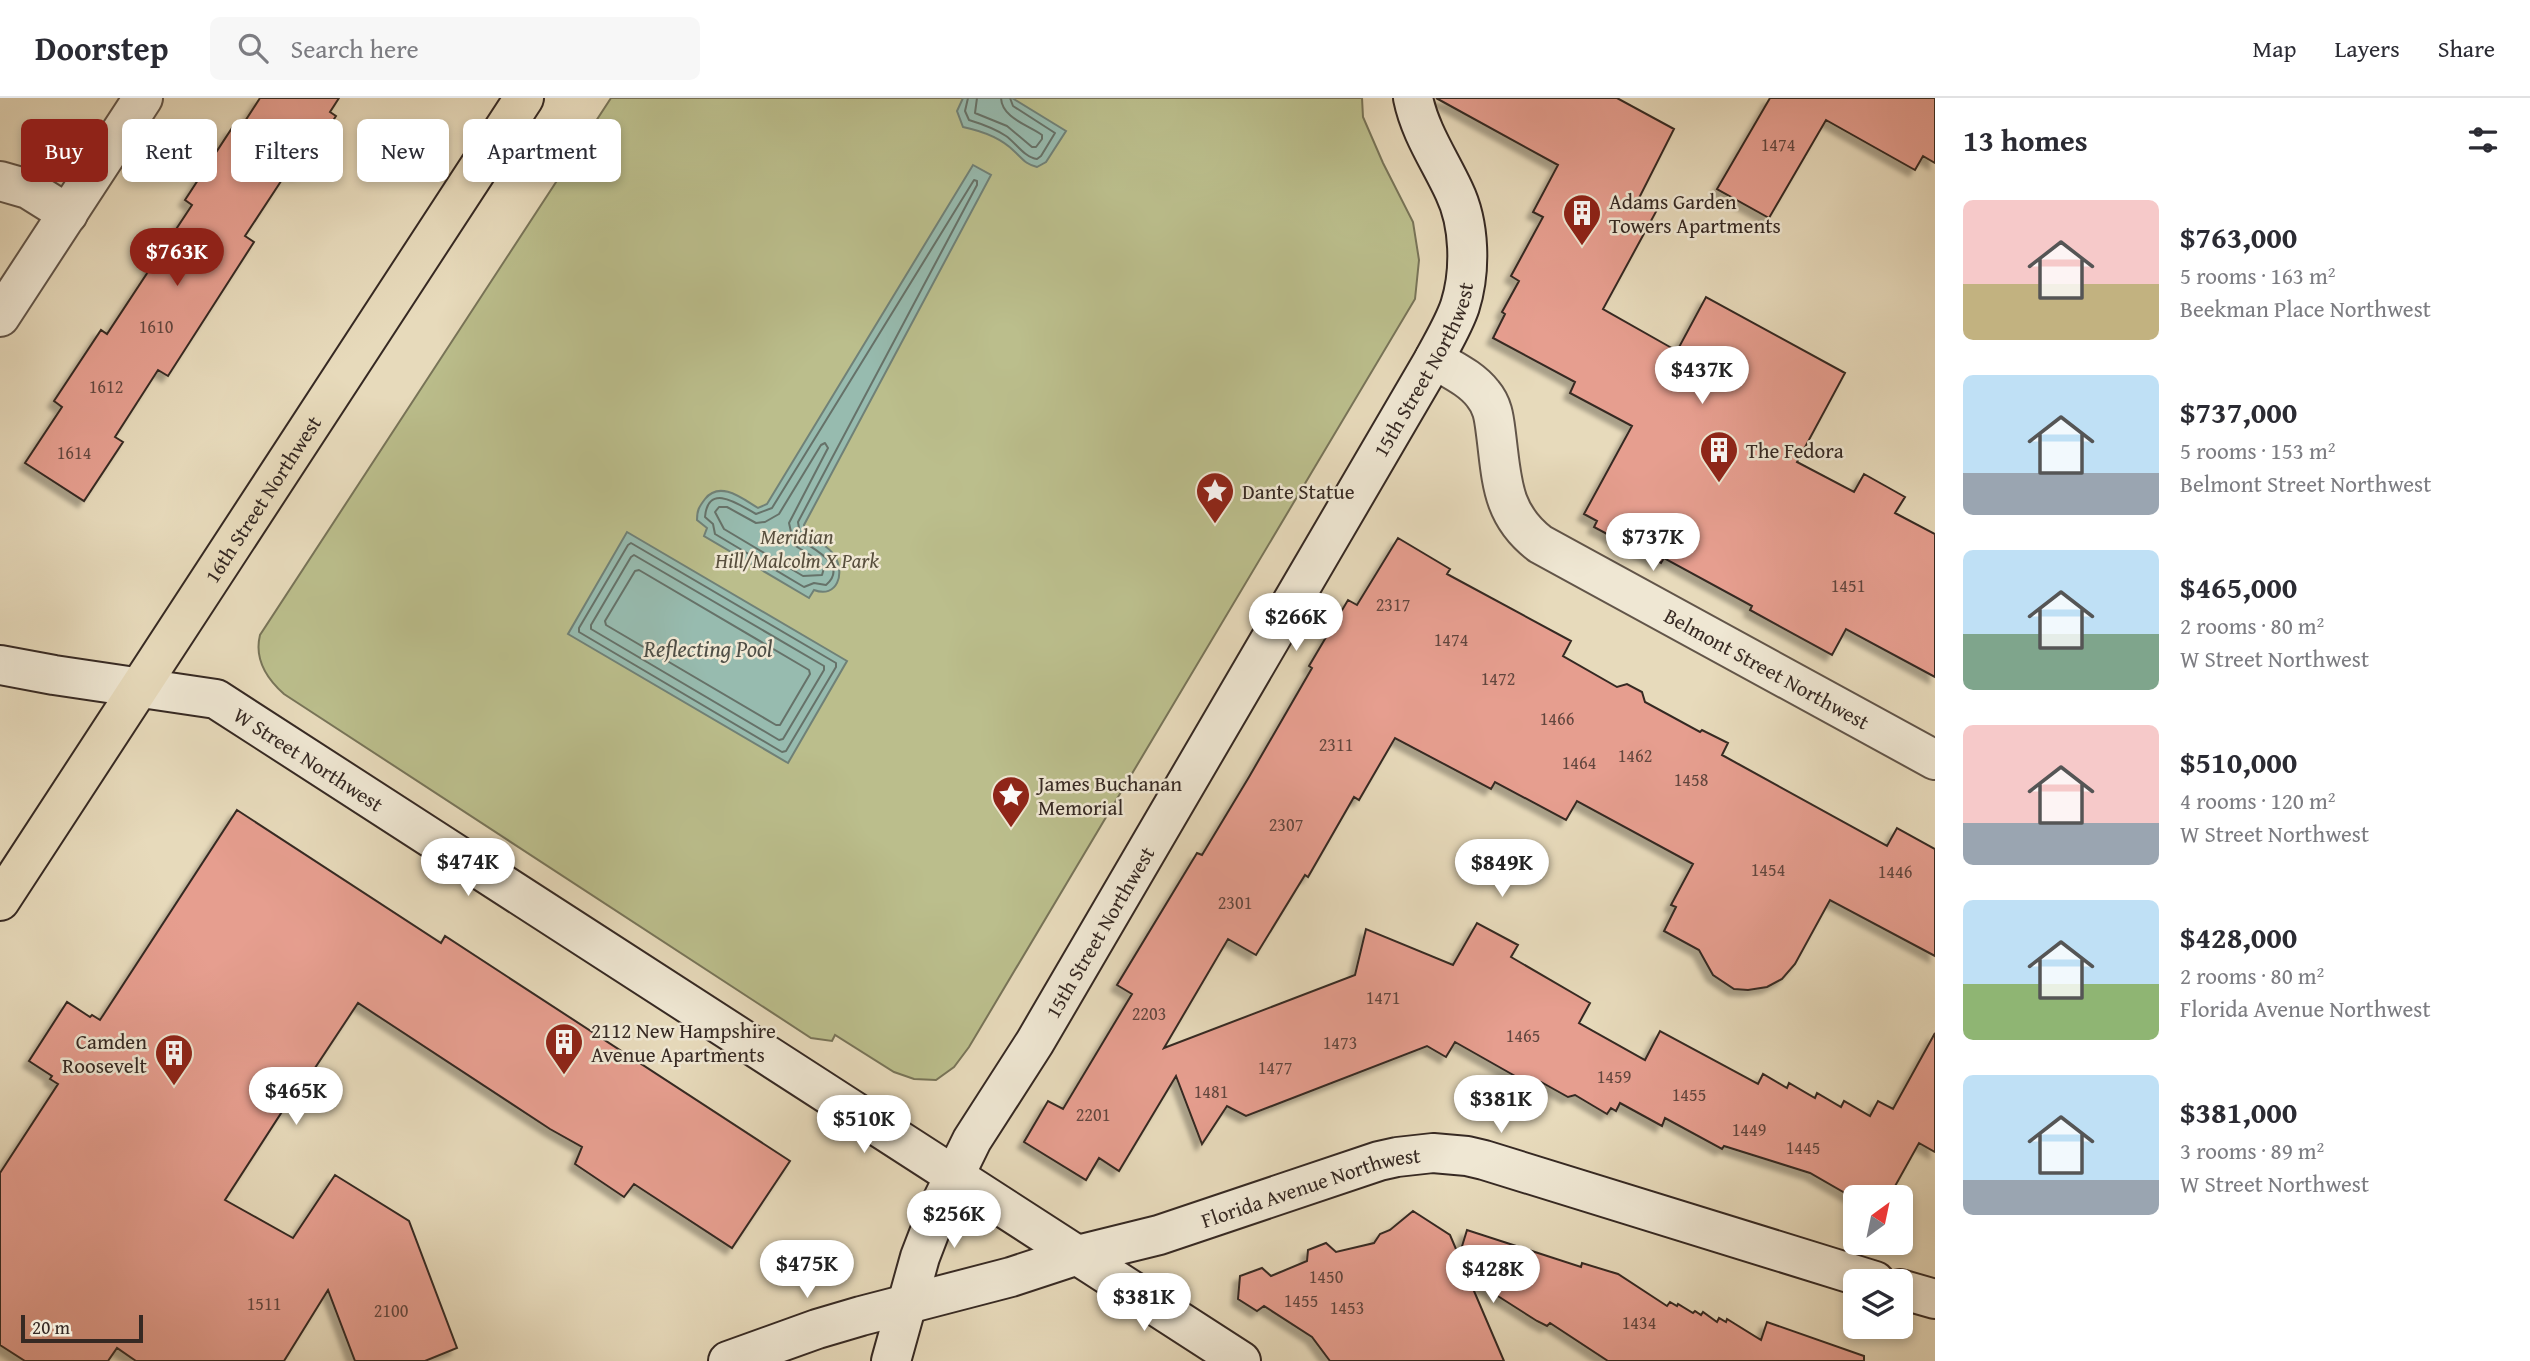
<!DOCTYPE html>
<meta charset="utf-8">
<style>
:root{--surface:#fff;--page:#f7f7f7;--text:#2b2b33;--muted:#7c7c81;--line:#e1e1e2;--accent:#8f2418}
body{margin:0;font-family:"Gentium Book Plus",serif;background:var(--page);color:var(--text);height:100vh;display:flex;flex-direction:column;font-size:26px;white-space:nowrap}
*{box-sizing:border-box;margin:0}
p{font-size:23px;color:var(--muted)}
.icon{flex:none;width:38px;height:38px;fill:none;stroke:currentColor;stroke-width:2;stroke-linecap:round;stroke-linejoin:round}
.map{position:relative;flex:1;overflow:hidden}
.sheet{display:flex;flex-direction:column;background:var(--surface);width:595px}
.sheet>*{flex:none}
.hud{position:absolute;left:21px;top:21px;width:665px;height:63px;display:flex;gap:14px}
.needle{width:46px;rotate:33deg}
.fabs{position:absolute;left:1843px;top:1087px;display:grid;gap:14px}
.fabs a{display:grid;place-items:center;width:70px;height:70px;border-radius:10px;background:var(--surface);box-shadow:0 4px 10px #0003;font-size:35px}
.scale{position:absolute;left:21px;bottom:18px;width:122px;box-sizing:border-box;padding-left:7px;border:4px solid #362923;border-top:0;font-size:19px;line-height:24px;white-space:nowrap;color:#362923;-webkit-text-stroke:5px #efe7d3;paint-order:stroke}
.price{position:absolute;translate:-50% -60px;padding:0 16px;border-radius:24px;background:#fff;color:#222;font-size:23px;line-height:46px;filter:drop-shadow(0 2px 4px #0008)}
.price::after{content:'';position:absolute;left:50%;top:42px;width:21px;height:16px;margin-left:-10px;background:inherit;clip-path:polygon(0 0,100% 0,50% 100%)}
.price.selected{background:var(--accent);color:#fff}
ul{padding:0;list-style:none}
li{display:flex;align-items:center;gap:21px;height:175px;padding:0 28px}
li span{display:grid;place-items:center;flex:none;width:196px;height:140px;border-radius:10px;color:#555}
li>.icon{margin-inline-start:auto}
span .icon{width:84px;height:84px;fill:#fffc;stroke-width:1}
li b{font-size:30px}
h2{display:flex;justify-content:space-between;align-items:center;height:84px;padding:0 28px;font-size:30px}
.pill{padding:0 24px;border-radius:10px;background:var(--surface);box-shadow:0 4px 10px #0003;font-size:24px;line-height:63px}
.pill.selected{background:var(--accent);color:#fff}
header{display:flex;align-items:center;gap:42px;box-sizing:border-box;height:98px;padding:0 35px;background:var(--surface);border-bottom:2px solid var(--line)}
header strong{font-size:33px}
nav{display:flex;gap:38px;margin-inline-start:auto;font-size:24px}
.search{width:490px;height:63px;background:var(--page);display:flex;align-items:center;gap:18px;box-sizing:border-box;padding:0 24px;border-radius:10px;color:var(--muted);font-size:26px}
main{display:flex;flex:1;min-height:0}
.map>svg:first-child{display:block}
.green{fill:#bbbe8c;stroke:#787458;stroke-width:2}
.water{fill:#97bbaf;stroke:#708177;stroke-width:2}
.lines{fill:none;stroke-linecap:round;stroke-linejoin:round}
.shore{stroke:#667269;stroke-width:2}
.building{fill:#e69e8f;stroke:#362923;stroke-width:2;filter:url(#shadow)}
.street-casing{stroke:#625549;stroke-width:42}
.secondary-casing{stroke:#362923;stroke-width:42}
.primary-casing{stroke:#362923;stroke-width:42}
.street{stroke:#efe7d3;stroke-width:38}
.secondary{stroke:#efe7d3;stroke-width:38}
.primary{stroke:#e7dabb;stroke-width:38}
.labels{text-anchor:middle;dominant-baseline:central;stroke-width:5;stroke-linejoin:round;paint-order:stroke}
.number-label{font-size:18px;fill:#62463e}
.poi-label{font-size:21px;fill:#362923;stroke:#efe7d3;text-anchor:start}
.street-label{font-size:21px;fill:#362923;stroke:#efe7d3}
.park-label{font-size:21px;font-style:italic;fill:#574e3d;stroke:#efe7d3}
.water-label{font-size:23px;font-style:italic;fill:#4e4e46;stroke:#efe7d3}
</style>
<header>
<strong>Doorstep</strong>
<div class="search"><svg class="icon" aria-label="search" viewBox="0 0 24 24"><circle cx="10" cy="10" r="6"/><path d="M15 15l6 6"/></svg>Search here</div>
<nav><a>Map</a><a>Layers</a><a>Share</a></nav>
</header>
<main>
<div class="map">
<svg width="1935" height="1263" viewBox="0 0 1935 1263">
<defs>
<filter id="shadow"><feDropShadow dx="-6" dy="6" stdDeviation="2" flood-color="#0004"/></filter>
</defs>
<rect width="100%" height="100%" fill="#e7dabb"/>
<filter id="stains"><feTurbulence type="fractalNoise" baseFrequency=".00286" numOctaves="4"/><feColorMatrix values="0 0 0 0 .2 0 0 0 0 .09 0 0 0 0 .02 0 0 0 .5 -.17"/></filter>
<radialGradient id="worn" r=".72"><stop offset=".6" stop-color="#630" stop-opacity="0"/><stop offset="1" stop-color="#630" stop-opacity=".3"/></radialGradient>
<!-- green -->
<path class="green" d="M611,0h751l1,19 20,46 30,59 6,38 -4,39 -446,748 -15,20 -18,13 -22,-1 -20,-7 -59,-37 -3,6 -21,-3 -527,-344c-18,-16 -30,-35 -24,-59z"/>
<!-- water -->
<path class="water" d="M963,0h49l54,33 -20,31 -9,5c-12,-3 -14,-8 -23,-16 -14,-14 -32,-20 -51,-24l-6,-16z
M973,67l18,10 -187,350 2,11c11,5 22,10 28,19 12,18 3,44 -20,35l-5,8 -105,-62 3,-8 -10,-8c0,-10 2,-13 8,-21 15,-19 38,0 53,9l9,-4z
M627,434l220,129 -59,102 -220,-129z"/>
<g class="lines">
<!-- shore -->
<path class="shore" d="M968,0l-3,13 4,9c13,4 25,8 37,16 9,6 19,22 31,23l4,-3 14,-23 -42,-27 -3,-8
M977,0l-2,15 32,13 25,21h4l6,-8v-4c-14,-10 -40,-17 -41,-37
M974,82l3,1v4l-179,337 3,18c12,9 48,25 25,45l-12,-2 -10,4 -89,-53 -2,-10 -8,-7c3,-36 36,-11 51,-3l16,-6z
M825,345l3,5 -39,75 5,22 24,15 6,8 -2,7 -19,1 -79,-47 -9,-17 4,-5h8l29,16 9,-1 14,-8 42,-69z
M631,445l205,120v4l-50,84 -4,1 -203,-120v-4l49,-83z
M634,457l190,111v4l-41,69 -4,1 -188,-111v-4l40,-68z
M639,472l170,100 1,4 -30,51h-4l-170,-100 -1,-4 30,-50z"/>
</g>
<!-- building -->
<path class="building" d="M260,0h79l-9,14 6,4 -38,58 -9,-5 -44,67 9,6 -86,134 -10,-6 -43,67 8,5 -39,59 -59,-38 37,-56 -8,-6 47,-71 6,4 85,-129 -7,-5 47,-72 6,4z
M1436,0h181l57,31 -35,69 19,10 -55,101 74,42 29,-54 139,76 -48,89 57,30 10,-18 41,23 -10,16 40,21v143l-89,-48 -14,26 -82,-45 2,-4 -88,-48 -3,5 -67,-36 3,-6 -13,-7 48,-88 -62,-33 5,-11 -82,-44 12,-24 -3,-2 17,-31 -8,-5 32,-59 -10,-5 25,-47z
M1770,0h165v65l-12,-7 -8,14 -89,-50 -57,98 -52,-29z
M1398,440l52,31 -3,5 124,67 -8,15 54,31 10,-3 15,8 3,10 55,30 2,-2 26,13 -6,12 165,91 10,-18 38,21v107l-105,-56 -35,64 -13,15 -15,8 -19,3 -14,-1 -21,-14 -14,-25 -35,-19 12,-24 -5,-2 22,-41 -116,-63 -11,19 -71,-38 -4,7 -96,-51 -36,62 -5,-3 -46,80 -3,-2 -49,80 -28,-16 -64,109 191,-73 11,-46 87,36 24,-42 41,22 -7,12 79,46 -11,20 66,37 15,-29 98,53 5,-10 24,14 2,-5 26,15 2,-5 24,14 3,-6 26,15 8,-15 15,8 42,-76v119l-16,-9 -30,54h-37l-42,-24 -86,-27 -2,3 -57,-31 -3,8 -42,-23 -4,8 -5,-3 -4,6 -32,-19 -7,2 -27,-15 -10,3 -76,-43 -9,15 -19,-11 -181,70 -19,-10 -25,38 -26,-68 -57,95 -20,-13 -13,22 -62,-38 24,-41 15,8 69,-115 -15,-9 80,-132 5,2 47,-78 63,-109 -3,-2 39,-66 9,5z
M237,712l204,133 4,-7 345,225 -58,87 -98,-64 -10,13 -49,-33 7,-17 -32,-18 -192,-126 -57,86 -3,-2 -73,113 68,38 42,-63 74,46 48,127 -32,13h-70l-27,-71 -44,71h-148l-19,-13 -9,13h-83l-25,-16v-172l58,-89 -8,-5 2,-3 -23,-15 38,-59 23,15 2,-2 8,5z
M1413,1113l37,24 9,21 8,-26 114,37 1,-4 36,11 49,32 3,-4 7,4 1,-2 15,9 2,-2 6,4 2,-3 14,10 2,-4 7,4 1,-3 34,21 6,-18 97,34v5h-256l-58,-38 -3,3 -10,-5 -69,-44 36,84h-174l-18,-24 -48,-31 -7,5 -19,-12 2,-23 22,-8 9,8 36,-15 1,-11 18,-7 10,9 38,-9 6,-9 10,-4z"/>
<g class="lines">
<defs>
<g id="street">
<path d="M0,83l28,8 40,25"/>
<path d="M0,219l143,-219"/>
<path id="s1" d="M1434,261c16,10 37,19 49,35 10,12 11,24 13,40 6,46 5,80 44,110l395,216"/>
</g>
<g id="secondary">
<path id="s2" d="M0,567l54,10 162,24 1025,662"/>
<path d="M1900,1191l35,10"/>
<path id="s3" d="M728,1263l89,-32 44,-13 150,-39 67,-22 81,-20 220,-74 18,-4 36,-4 34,3 17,4 391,121"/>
<path id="s4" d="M891,1263l29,-104 20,-52 32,-65 63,-98 399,-683c9,-17 20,-35 26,-53 11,-35 10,-82 -6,-115 -15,-32 -34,-59 -41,-93"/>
</g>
<g id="primary">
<path id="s5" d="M0,803l524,-803"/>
</g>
</defs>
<!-- street casing -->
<use href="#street" class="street-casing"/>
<!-- secondary casing -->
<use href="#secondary" class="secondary-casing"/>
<!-- primary casing -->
<use href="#primary" class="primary-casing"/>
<!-- street -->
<use href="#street" class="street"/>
<!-- secondary -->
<use href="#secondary" class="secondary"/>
<!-- primary -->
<use href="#primary" class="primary"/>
</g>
<!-- icons -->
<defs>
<symbol id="building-pin" viewBox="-11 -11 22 30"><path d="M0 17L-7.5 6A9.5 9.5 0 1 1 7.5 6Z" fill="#8f2418" stroke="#efe7d3"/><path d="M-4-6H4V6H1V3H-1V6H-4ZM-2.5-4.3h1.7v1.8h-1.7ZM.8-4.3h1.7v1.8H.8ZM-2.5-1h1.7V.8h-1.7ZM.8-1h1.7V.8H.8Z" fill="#fff"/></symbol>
<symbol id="sight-pin" viewBox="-11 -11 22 30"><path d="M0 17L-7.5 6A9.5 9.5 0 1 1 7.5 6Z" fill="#8f2418" stroke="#efe7d3"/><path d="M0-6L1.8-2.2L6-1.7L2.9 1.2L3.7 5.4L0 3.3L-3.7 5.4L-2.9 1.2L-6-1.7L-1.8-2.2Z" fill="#fff"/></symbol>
</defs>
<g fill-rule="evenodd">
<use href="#building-pin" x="1560" y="93" width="44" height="60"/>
<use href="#building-pin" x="1697" y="330" width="44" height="60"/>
<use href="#sight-pin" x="1193" y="371" width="44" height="60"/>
<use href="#sight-pin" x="989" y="675" width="44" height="60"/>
<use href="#building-pin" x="542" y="922" width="44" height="60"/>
<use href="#building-pin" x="152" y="933" width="44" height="60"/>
</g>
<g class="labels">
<!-- number labels -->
<g class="number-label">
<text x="1778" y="46">1474</text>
<text x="156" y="228">1610</text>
<text x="106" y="288">1612</text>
<text x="74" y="354">1614</text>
<text x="1848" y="487">1451</text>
<text x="1393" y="506">2317</text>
<text x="1451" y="541">1474</text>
<text x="1498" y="580">1472</text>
<text x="1557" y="620">1466</text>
<text x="1336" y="646">2311</text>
<text x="1635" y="657">1462</text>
<text x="1579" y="664">1464</text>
<text x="1691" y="681">1458</text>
<text x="1286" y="726">2307</text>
<text x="1768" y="771">1454</text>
<text x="1895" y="773">1446</text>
<text x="1235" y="804">2301</text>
<text x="1383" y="899">1471</text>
<text x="1149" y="915">2203</text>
<text x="1523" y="937">1465</text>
<text x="1340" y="944">1473</text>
<text x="1275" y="969">1477</text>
<text x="1614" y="978">1459</text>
<text x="1211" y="993">1481</text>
<text x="1689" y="996">1455</text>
<text x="1093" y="1016">2201</text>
<text x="1749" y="1031">1449</text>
<text x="1803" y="1049">1445</text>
<text x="1326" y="1178">1450</text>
<text x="1301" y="1202">1455</text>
<text x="264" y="1205">1511</text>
<text x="1347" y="1209">1453</text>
<text x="391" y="1212">2100</text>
<text x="1639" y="1224">1434</text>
</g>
<!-- poi labels -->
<g class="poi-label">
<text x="1609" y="103">Adams Garden<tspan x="1609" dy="24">Towers Apartments</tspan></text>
<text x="1746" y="352">The Fedora</text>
<text x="1242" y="393">Dante Statue</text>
<text x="1038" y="685">James Buchanan<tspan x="1038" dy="24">Memorial</tspan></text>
<text x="591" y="932">2112 New Hampshire<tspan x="591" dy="24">Avenue Apartments</tspan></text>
<text x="147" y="943" text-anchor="end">Camden<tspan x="147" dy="24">Roosevelt</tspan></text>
</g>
<!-- street labels -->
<g class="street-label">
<text stroke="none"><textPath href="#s4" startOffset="1130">15th Street Northwest</textPath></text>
<text stroke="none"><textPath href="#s5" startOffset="480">16th Street Northwest</textPath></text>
<text stroke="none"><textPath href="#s1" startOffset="485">Belmont Street Northwest</textPath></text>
<text stroke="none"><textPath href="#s2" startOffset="329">W Street Northwest</textPath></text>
<text stroke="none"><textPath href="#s4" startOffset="480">15th Street Northwest</textPath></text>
<text stroke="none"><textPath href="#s3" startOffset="609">Florida Avenue Northwest</textPath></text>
</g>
<!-- park labels -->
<g class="park-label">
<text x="797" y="438">Meridian<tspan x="797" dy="24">Hill/Malcolm X Park</tspan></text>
</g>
<!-- water labels -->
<g class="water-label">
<text x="708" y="550">Reflecting Pool</text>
</g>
</g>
<rect width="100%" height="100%" filter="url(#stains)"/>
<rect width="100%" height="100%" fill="url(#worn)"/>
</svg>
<div class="fabs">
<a><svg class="needle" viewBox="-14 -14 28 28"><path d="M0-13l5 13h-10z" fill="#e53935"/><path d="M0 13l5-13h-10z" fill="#7c7c81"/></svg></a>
<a><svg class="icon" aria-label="layers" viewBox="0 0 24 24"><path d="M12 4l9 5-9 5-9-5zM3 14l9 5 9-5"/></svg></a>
</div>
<div class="scale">20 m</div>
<b class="price selected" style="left:177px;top:190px">$763K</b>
<b class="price" style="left:1702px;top:308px">$437K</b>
<b class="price" style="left:1653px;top:475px">$737K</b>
<b class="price" style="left:1296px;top:555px">$266K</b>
<b class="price" style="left:468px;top:800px">$474K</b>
<b class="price" style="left:1502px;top:801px">$849K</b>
<b class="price" style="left:296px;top:1029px">$465K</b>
<b class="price" style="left:1501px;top:1037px">$381K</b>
<b class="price" style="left:864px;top:1057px">$510K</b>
<b class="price" style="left:954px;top:1152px">$256K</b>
<b class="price" style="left:807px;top:1202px">$475K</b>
<b class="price" style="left:1493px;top:1207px">$428K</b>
<b class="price" style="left:1144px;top:1235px">$381K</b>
<div class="hud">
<a class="pill selected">Buy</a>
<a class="pill">Rent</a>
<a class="pill">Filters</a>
<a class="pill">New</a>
<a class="pill">Apartment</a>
</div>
</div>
<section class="sheet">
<h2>13 homes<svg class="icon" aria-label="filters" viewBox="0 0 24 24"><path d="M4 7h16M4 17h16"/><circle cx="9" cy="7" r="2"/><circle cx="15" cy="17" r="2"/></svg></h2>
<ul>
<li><span style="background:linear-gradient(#f6c9c9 60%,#c2b280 0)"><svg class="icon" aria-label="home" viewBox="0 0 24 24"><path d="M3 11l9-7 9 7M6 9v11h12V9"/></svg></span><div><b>$763,000</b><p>5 rooms · 163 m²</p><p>Beekman Place Northwest</p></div></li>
<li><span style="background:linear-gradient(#bfe0f5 70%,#9aa5b1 0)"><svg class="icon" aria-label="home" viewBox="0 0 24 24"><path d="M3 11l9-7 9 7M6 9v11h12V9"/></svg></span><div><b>$737,000</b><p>5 rooms · 153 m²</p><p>Belmont Street Northwest</p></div></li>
<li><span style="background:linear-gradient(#bfe0f5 60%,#7fa58c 0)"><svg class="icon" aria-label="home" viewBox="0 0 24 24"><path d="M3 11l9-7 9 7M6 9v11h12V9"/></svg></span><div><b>$465,000</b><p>2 rooms · 80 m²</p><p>W Street Northwest</p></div></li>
<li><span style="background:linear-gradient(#f6c9c9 70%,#9aa5b1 0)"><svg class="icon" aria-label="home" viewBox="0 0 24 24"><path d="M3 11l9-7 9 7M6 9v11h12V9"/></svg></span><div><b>$510,000</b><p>4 rooms · 120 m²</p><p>W Street Northwest</p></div></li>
<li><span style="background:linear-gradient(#bfe0f5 60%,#8fb573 0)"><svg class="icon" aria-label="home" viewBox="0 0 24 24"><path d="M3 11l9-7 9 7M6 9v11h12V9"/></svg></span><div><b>$428,000</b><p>2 rooms · 80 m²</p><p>Florida Avenue Northwest</p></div></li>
<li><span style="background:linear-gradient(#bfe0f5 75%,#9aa5b1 0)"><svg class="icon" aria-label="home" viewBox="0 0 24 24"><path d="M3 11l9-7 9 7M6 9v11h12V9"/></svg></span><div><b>$381,000</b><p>3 rooms · 89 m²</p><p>W Street Northwest</p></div></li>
</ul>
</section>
</main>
